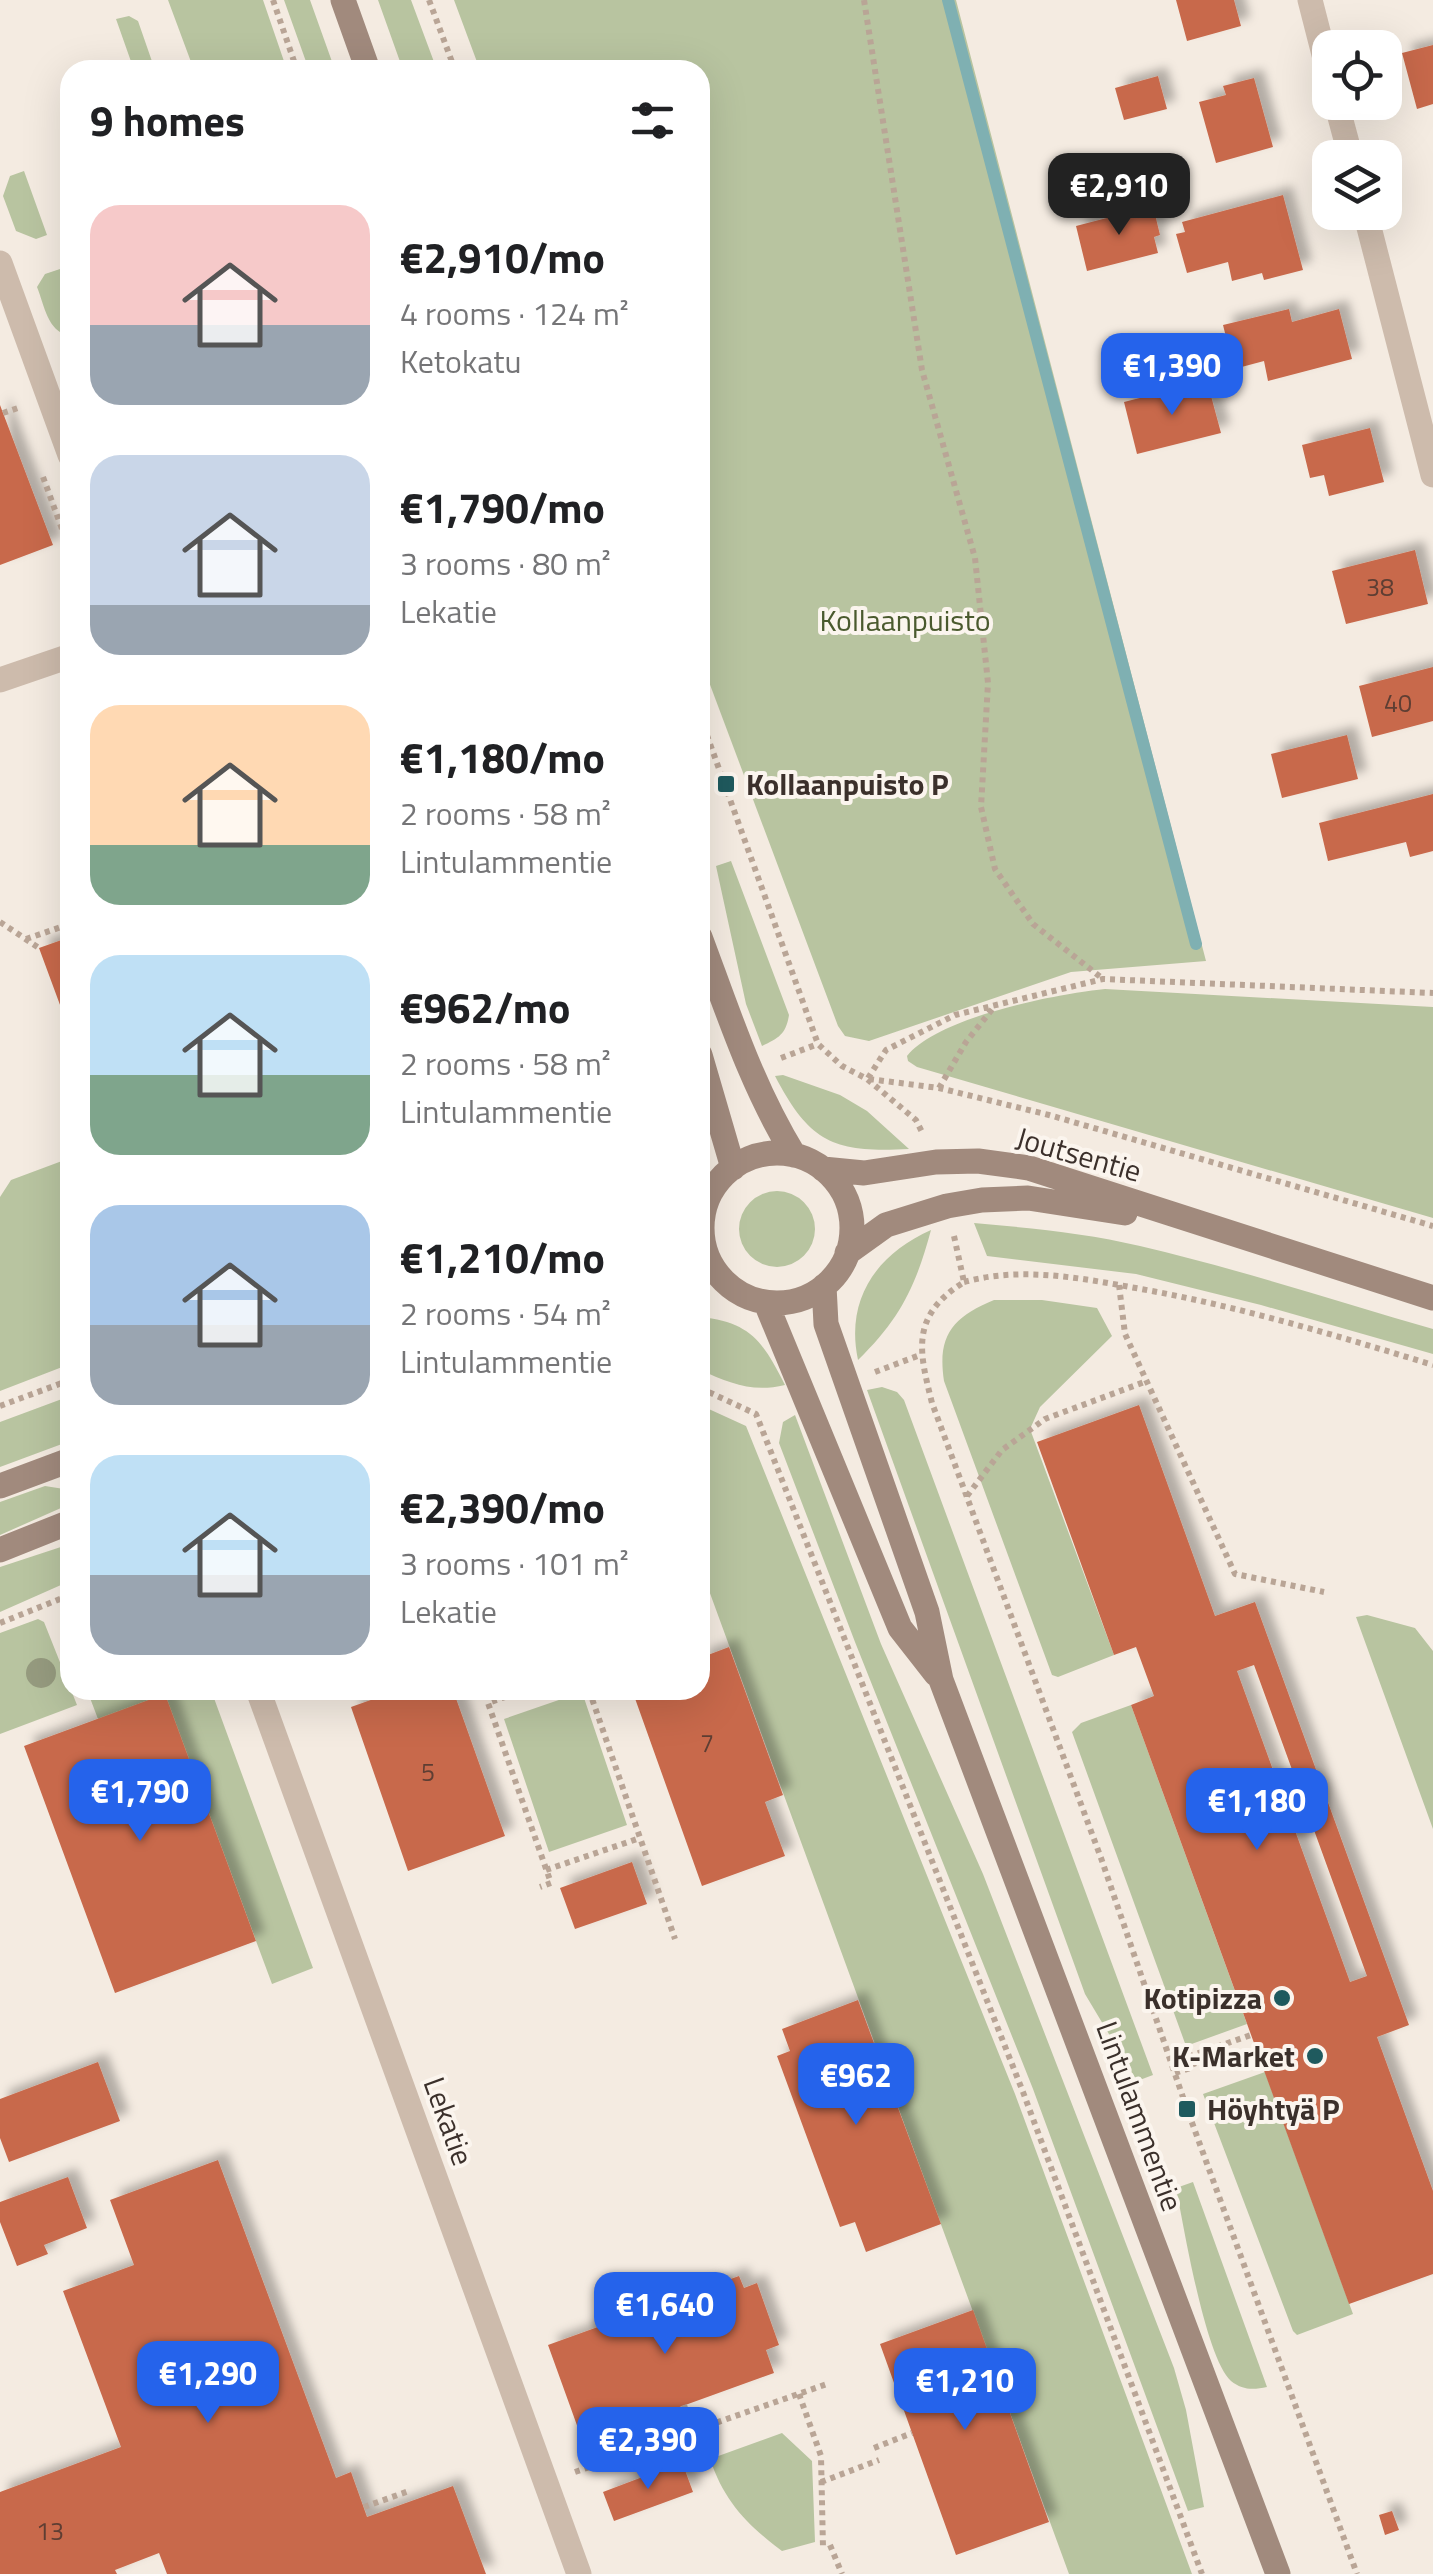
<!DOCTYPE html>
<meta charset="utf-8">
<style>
:root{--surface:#fff;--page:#f6f6f6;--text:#202124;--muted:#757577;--accent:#2563eb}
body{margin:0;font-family:"Titillium Web",sans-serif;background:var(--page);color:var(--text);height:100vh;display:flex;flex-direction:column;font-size:38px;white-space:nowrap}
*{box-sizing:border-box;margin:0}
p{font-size:32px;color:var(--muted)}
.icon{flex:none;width:55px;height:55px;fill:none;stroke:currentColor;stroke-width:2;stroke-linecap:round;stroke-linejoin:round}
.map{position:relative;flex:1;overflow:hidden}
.drawer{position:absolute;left:60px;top:60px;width:650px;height:1640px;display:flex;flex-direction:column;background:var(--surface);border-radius:30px;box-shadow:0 10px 40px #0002}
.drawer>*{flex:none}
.tools{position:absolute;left:1312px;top:30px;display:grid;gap:20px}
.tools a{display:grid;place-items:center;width:90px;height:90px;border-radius:20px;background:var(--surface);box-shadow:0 10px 40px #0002;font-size:50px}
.price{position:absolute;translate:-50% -85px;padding:0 22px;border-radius:20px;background:var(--accent);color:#fff;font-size:32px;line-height:65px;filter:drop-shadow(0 2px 5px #0008)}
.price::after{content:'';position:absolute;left:50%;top:60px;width:30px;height:22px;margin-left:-15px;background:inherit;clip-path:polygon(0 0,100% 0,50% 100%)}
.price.active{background:#222;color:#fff}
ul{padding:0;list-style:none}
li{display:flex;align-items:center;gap:30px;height:250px;padding:0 30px}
li span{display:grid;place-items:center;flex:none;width:280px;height:200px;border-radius:30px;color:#555}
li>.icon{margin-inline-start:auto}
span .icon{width:120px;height:120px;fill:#fffc;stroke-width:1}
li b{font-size:42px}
h2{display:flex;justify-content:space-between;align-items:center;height:120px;padding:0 30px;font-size:42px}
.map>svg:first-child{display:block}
.green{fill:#b8c4a0}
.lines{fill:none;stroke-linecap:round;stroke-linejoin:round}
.stream{stroke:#7fb0b2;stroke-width:12}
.building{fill:#c8694b;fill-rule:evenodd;filter:url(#shadow)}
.path{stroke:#b9a596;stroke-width:6;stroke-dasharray:5 5;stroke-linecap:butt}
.street{stroke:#cdbbac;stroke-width:25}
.secondary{stroke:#a18a7d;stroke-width:25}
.tree{fill:#969b7f}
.poi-dot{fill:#1f5a5e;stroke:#fbf5ee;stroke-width:4}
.labels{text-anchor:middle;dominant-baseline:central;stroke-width:8;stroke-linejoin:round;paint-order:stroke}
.number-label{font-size:25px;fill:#5e3e33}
.park-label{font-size:30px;fill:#4a5a2e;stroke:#fbf5ee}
.poi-label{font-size:30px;font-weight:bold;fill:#3b302b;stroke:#fbf5ee;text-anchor:start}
.street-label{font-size:30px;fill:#3b302b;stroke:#fbf5ee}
</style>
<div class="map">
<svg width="1433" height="2574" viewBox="0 0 1433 2574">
<defs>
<filter id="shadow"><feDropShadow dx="9" dy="-9" stdDeviation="5" flood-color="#0004"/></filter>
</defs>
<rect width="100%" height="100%" fill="#f4ebe1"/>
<!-- green -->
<path class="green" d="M168,0h95l24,70h-93z
M284,0h26l25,70h-26z
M378,0h33l26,70h-34z
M454,0h502l250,961 -135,11 -202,69 -24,-5 -7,-10 -138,-368v-588h-220z
M129,16l9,5 17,49h-21l-18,-51z
M24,171l23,64 -11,4 -20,-8 -13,-35 7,-20z
M60,269l10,27 -1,40c-22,-6 -24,-29 -32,-49l8,-13z
M731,861l58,154c-3,19 -10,23 -27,31l-16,-42 -30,-138z
M1105,989l328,18v211l-516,-151 -9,-6 -1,-5c31,-39 149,-62 198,-67z
M783,1075l57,20 27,16 42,38c-75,4 -99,-6 -134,-73z
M70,1158v206l-70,27v-194l11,-17z
M739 1229a38 38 0 1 1 76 0a38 38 0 1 1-76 0Z
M974,1223c55,5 112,10 166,23 98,23 196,55 293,83v25l-172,-49 -125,-31 -149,-18z
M931,1230c-15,56 -31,89 -73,130 -13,-61 19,-106 73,-130z
M994,1300h48l55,8 15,28 -72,71 -10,22 84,226 -56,22 -6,-2 -108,-294c-7,-46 9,-64 50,-81z
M700,1317c51,5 63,25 85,68 -33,8 -55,-2 -85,-15z
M882,1387l15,5 7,8 249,675 -16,6 -52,-87 -218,-604z
M70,1396v45l-70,26v-45z
M700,1405l46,21 269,668 177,480h-123l-369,-1008z
M795,1415l86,229 102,230 191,494 12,42 18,97 -16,4 -155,-422 -178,-447 -76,-199 4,-21z
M45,1486l19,3 6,6v9l-70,31v-33z
M70,1544v37l-70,31v-45z
M1367,1615l48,13 18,23v178l-77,-212z
M38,1619l6,3 33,83 -77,29v-101z
M87,1690h124l102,278 -41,16 -107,-289 -67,24z
M582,1692l45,133 -78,27 -45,-133z
M1131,1705l116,319 -61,22 -114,-314 9,-9z
M1265,2072l88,242 -56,21 -4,-4 -90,-237z
M1193,2182l74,205c-14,3 -25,3 -36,-6 -26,-24 -47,-154 -55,-193z
M782,2433l30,28 3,81 -33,9c-35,-26 -58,-50 -72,-92z"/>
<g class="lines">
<!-- stream -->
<path class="stream" d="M948,0l248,944"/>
</g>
<!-- building -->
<path class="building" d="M1176,0h58l7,26 -54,15z
M1433,45v59l-16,5 -15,-56z
M1158,76l9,33 -43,11 -9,-32z
M1254,78l19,69 -57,16 -17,-61 27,-7 -3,-9z
M1283,195l20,75 -39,10 -2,-7 -30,8 -4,-19 -41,11 -11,-39 9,-2 -3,-10z
M1153,206l7,29 -6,2 4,16 -71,18 -11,-45z
M1289,309l3,13 47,-13 13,50 -84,22 -4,-20 -30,8 -11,-44z
M1207,381l14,52 -84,21 -13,-52z
M0,405l53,140 -53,20z
M1370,428l14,54 -55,14 -5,-21 -14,3 -8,-33z
M1415,550l13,54 -82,20 -14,-53z
M1433,667v54l-61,16 -13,-51z
M1347,735l11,44 -76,19 -11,-44z
M1433,794v57l-23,6 -4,-15 -78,19 -9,-38z
M70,937v95l-31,-84z
M1139,1405l76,211 40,-14 154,423 -32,12 56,154v83l-84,30 -218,-599 23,-9 -18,-49 -22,8 -77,-213zM1254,1665l113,311 -17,6 -113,-311z
M729,1647l54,148 -18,7 20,54 -83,30 -70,-196h68v-32z
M399,1690h54l52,146 -97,35 -57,-164z
M165,1694l91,247 -141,52 -91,-247z
M632,1862l15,42 -72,25 -15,-41z
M858,2000l83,224 -75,28 -11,-30 -15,5 -63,-171 13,-5 -8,-22z
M98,2062l22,59 -111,41 -9,-24v-39z
M218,2160l118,318 15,-6 16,45 86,-31 33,88h-319l-8,-21 -44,17 2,4h-117v-82l121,-45 -58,-156 71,-26 -24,-65z
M68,2177l19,51 -43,17 4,9 -31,12 -17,-44v-20z
M739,2276l5,12 13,-5 22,62 -13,5 8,23 -191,69 -35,-97z
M973,2310l76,212 -93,33 -76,-211z
M682,2462l11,30 -79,29 -11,-29z
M1392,2511l7,19 -14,5 -6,-20z"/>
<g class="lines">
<!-- path -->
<path class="path" d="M273,0l24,70
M429,0l26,70
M864,0l58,370 53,188 13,125 -7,124 14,62 38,55 70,55
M3,413l15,-5
M43,477l27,74
M700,716l118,328 24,22 25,13 49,41 7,14
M0,922l39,26
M26,939l44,-15
M781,1058l37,-14
M868,1078l18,-28 69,-35 148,-36 330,14
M869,1079l70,9 110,27 384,111
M939,1088l27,-46 28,-35
M954,1236l10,46c-54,34 -45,69 -32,121l169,455 86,251 170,465
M964,1282c55,-15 111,-5 166,5 104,18 202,47 303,78
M1119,1285l6,49 110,240 89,18
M875,1372l45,-17
M700,1388l56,26 267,678 179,482
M0,1406l70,-26
M967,1496l35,-46 43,-31 102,-38
M0,1623l70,-28
M525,1690l-37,13 63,180 -11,4
M589,1690l86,249
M546,1870l94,-32
M1175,2073l19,-6 -4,-11 61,-21
M799,2394l22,62 2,92
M684,2405l16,51
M874,2448l38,-15
M575,2472l252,-88
M821,2482l58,-22
M364,2507l45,-16
M830,2545l12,29"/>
<!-- street -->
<path class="street" d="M1310,0l20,78
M1336,102l15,56
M1365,212l68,263
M0,263l70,192
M0,680l70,-24
M258,1690l321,884"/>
<!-- secondary -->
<path class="secondary" d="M343,0l25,70
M700,937c28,75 52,150 94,218
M700,1055l33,113
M702 1228a75 75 0 1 1 150 0a75 75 0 1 1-150 0Z
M823,1169l41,4 72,-11 42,-1 51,7 404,130
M847,1253l39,-28 61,-19 35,-6 46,-2 97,15
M824,1286l2,38 101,288 14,68 337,894
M766,1303l134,325 36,46
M0,1486l70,-26
M0,1550l70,-28"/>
</g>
<!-- trees -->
<circle class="tree" cx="41" cy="1673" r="15"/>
<!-- markers -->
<g class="poi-dot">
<rect x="716" y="774" width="20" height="20" rx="5"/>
<circle cx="1282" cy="1998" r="10"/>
<circle cx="1315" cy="2056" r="10"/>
<rect x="1177" y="2099" width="20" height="20" rx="5"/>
</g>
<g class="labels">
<!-- number labels -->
<g class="number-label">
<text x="1380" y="587">38</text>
<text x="1398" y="703">40</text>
<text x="707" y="1743">7</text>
<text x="428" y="1772">5</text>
<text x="50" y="2531">13</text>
</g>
<!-- park labels -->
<g class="park-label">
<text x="905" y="620">Kollaanpuisto</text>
</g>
<!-- poi labels -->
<g class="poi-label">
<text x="746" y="784">Kollaanpuisto P</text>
<text x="1262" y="1998" text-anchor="end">Kotipizza</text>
<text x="1295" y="2056" text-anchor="end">K-Market</text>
<text x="1207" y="2109">Höyhtyä P</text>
</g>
<!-- street labels -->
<g class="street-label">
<text transform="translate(1079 1154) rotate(16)">Joutsentie</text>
<text transform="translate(1140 2116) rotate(70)">Lintulammentie</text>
<text transform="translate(449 2121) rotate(70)">Lekatie</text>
</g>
</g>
</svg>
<div class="tools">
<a><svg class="icon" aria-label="locate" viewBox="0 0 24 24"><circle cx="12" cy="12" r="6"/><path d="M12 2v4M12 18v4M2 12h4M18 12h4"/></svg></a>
<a><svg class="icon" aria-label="layers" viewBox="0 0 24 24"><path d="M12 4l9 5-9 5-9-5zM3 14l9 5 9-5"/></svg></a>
</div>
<b class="price active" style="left:1119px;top:238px">€2,910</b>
<b class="price" style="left:1172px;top:418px">€1,390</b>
<b class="price" style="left:140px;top:1844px">€1,790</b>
<b class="price" style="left:1257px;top:1853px">€1,180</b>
<b class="price" style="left:856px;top:2128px">€962</b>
<b class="price" style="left:665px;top:2357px">€1,640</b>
<b class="price" style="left:208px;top:2426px">€1,290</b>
<b class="price" style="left:965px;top:2433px">€1,210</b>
<b class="price" style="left:648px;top:2492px">€2,390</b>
<section class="drawer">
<h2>9 homes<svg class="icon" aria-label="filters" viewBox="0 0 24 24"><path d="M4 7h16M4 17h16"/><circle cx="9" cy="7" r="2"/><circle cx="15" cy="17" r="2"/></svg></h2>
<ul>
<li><span style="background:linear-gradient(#f6c9c9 60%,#9aa5b1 0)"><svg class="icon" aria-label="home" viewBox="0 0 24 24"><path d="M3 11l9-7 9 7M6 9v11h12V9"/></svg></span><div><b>€2,910/mo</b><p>4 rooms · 124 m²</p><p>Ketokatu</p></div></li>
<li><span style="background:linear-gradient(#c9d6e8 75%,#9aa5b1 0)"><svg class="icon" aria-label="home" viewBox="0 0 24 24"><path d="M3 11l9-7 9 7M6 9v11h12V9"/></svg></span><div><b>€1,790/mo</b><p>3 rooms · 80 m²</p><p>Lekatie</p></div></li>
<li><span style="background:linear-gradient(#ffd9b3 70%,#7fa58c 0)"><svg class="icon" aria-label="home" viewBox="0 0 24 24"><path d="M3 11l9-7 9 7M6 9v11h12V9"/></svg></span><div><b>€1,180/mo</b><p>2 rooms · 58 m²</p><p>Lintulammentie</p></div></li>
<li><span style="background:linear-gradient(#bfe0f5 60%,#7fa58c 0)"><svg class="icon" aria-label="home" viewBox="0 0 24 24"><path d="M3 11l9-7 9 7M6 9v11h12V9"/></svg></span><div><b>€962/mo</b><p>2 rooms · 58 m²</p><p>Lintulammentie</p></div></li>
<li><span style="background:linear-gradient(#a9c7e8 60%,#9aa5b1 0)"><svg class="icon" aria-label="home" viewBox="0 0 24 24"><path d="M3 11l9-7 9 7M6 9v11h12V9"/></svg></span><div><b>€1,210/mo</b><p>2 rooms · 54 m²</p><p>Lintulammentie</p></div></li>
<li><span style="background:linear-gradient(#bfe0f5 60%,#9aa5b1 0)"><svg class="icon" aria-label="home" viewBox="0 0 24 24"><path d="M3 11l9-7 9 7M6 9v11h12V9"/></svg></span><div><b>€2,390/mo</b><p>3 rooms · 101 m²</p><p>Lekatie</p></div></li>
</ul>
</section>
</div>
